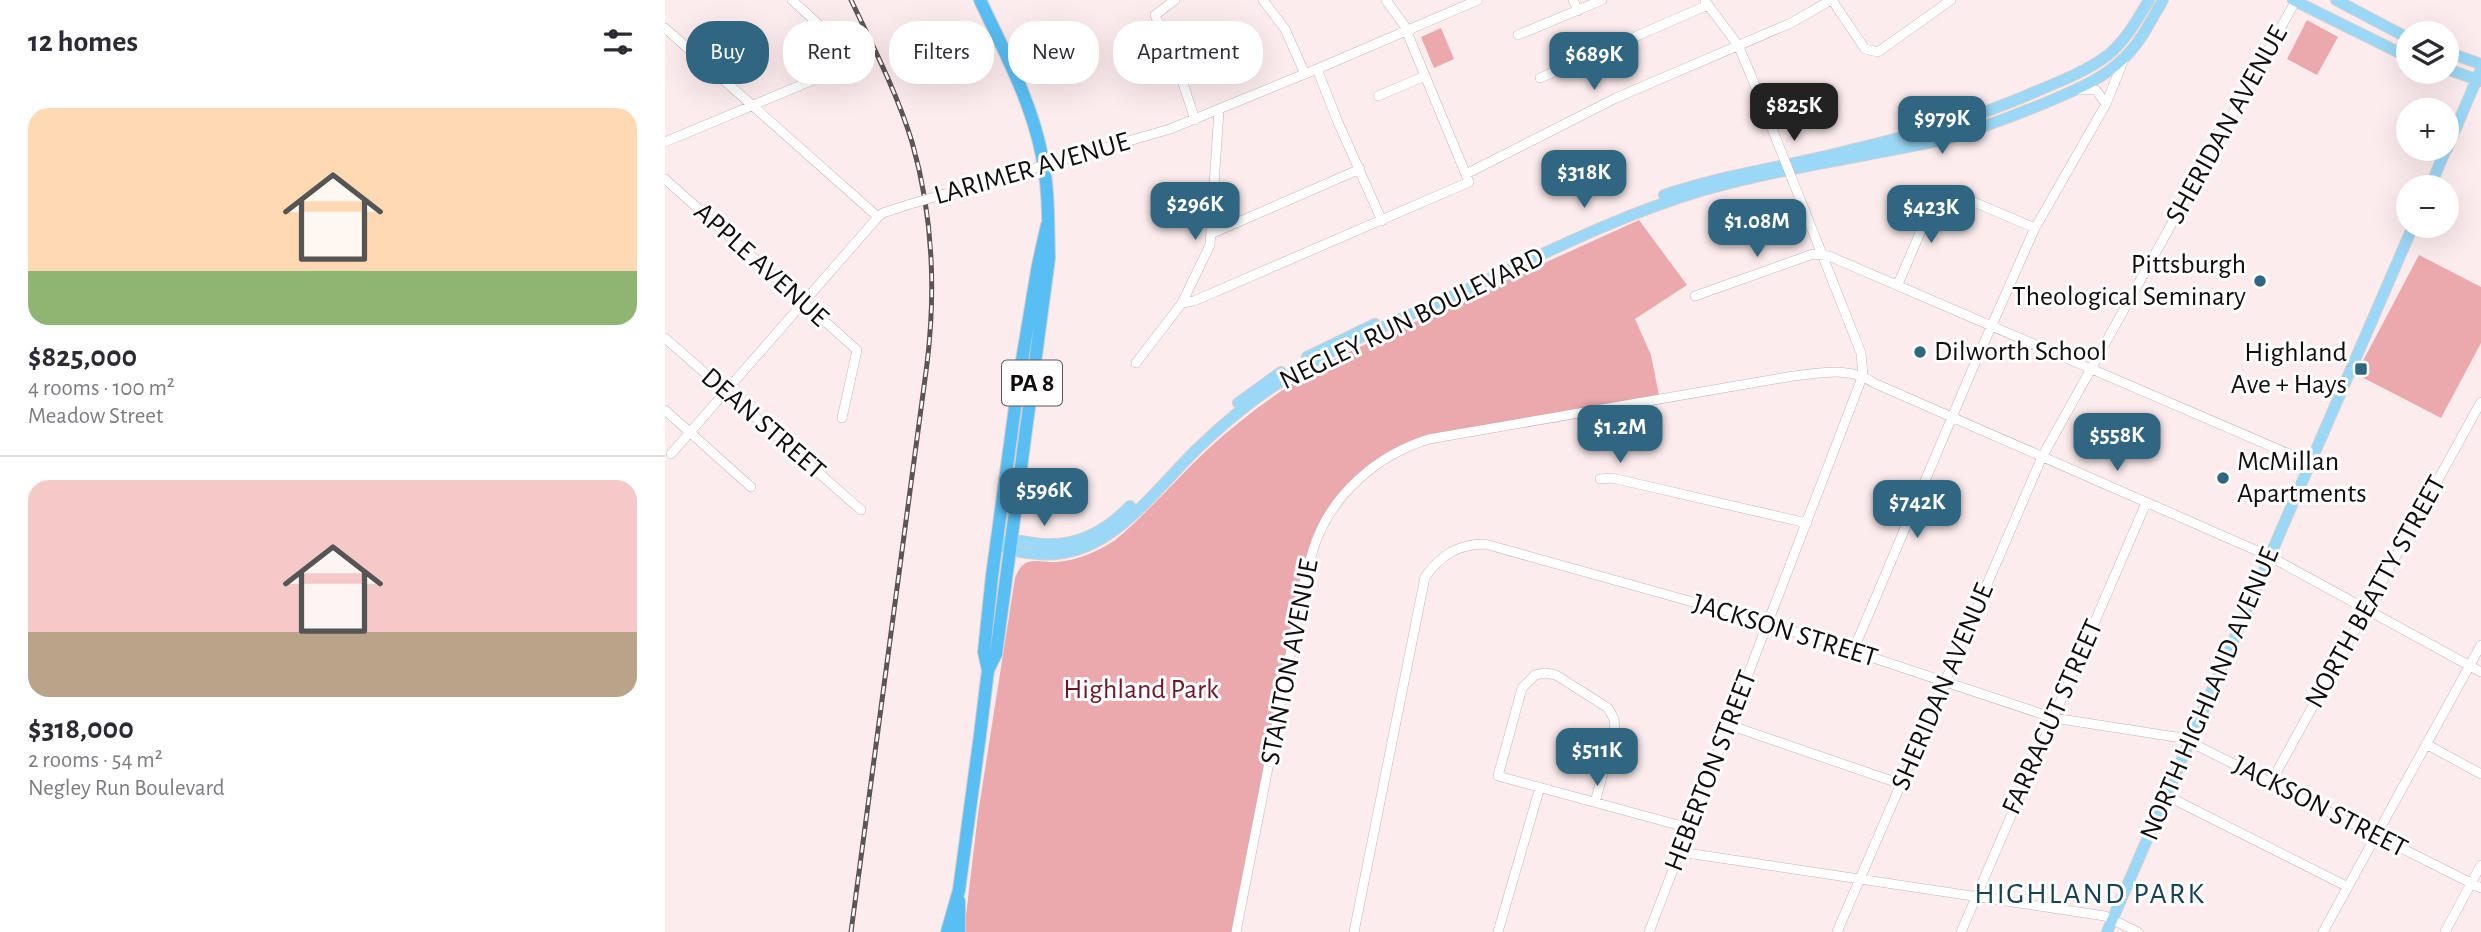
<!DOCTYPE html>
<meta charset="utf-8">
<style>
:root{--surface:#fff;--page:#f2f2f3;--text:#2b2b33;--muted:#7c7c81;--line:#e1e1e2;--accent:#316682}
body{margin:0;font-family:"Alegreya Sans",sans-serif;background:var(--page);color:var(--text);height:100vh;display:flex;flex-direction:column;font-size:26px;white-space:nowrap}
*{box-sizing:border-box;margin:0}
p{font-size:23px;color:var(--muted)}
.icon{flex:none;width:38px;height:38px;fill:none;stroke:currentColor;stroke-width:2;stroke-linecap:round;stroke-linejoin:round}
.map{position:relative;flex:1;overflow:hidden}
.panel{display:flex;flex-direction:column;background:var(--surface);width:665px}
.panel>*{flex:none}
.top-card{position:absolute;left:21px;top:21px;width:665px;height:63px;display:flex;gap:14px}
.fabs{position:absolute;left:1731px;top:21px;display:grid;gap:14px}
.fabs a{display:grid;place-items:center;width:63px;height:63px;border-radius:50%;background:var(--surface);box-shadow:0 7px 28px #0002;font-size:35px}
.price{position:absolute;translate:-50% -60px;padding:0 16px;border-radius:14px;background:var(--accent);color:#fff;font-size:23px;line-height:46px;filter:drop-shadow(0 2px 4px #0008)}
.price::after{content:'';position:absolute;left:50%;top:42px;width:21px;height:16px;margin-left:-10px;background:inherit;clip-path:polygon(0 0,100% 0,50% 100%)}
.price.on{background:#222;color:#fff}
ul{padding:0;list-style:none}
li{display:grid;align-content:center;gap:14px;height:371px;padding:0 28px}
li+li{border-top:2px solid var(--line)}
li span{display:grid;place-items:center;height:217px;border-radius:21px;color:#555}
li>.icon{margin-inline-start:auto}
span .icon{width:126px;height:126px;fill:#fffc;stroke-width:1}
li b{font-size:30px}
h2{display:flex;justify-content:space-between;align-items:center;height:84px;padding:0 28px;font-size:30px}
.pill{padding:0 24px;border-radius:28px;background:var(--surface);box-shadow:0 7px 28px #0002;font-size:24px;line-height:63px}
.pill.on{background:var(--accent);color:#fff}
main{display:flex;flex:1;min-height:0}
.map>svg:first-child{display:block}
.green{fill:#eba9ad}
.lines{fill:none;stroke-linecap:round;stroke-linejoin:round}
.minor-casing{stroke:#c4b4b4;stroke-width:10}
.major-casing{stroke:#d0cfcf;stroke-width:12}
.highway-casing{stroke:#d0cfcf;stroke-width:14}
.minor{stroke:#fff;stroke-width:9}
.major{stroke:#9bd8f8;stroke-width:10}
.highway{stroke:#58bef3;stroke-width:12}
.rail-casing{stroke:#5d5454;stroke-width:5}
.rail{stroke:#fff;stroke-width:2.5;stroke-dasharray:8;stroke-linecap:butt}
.minor-bridge-casing{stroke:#c4b4b4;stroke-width:10;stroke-linecap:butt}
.minor-bridge{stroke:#fff;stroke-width:9}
.poi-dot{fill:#316682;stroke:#fff;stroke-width:2.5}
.labels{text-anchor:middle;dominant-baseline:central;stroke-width:6;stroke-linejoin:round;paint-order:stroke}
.shield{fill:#fff;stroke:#595656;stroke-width:2}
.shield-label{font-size:26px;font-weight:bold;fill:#120d0d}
.street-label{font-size:28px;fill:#120d0d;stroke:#fff}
.poi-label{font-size:28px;fill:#120d0d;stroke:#fff;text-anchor:end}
.park-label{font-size:28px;fill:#6e1628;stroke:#fff}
.neighbourhood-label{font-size:30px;letter-spacing:2px;fill:#184258;stroke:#fff}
</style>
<main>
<section class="panel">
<h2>12 homes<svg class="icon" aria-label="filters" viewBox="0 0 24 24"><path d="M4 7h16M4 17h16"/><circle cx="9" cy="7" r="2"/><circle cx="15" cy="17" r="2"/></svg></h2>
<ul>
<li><span style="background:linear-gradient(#ffd9b3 75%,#8fb573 0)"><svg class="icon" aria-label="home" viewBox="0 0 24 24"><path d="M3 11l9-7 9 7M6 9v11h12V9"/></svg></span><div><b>$825,000</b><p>4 rooms · 100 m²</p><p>Meadow Street</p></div></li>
<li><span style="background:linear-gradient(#f6c9c9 70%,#b9a48a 0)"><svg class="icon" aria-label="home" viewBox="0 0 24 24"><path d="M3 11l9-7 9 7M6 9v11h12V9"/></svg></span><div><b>$318,000</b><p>2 rooms · 54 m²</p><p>Negley Run Boulevard</p></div></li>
</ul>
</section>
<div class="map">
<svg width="1816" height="932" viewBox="0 0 1816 932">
<rect width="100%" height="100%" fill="#fdeced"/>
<!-- green -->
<path class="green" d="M1642,20l31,17 -21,38 -30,-16z
M776,28l13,31 -20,9 -13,-31z
M974,220l48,65 -52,34 16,36 9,45 -207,34 -73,27 -47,47 -19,37 -78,387h-272l14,-118 37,-236c2,-5 5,-11 9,-14 8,-6 23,-1 33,-2 21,-2 39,-10 57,-21 33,-27 61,-61 92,-90 42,-39 86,-70 136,-96z
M1754,255l62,32v56l-40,75 -85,-44z"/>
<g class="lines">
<defs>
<path id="minor" d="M510,0l-20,15 25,59 15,46
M598,0l22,29 20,45
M908,0l5,11
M1167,0l33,49 13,3 73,-52
M1040,1l33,44 12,28
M0,28l213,189
M853,35l84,-35
M652,69l20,51 45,101
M875,78l168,-73
M1415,90h16l10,14
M713,96l47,-20
M505,129l147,-60 161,-69
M0,142l177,-74 10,-8 -2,-7 -58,-53
M801,174l150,-76 175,-75 40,-23
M0,179l192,171 -15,68
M546,234l149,-65
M1233,284l40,-93h10l87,37
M1030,296l118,-42 16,2 481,207
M517,303l12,-2 275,-119 -65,-157 -18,-25
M0,338l196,172
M471,363l46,-60 28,-58 9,-135
M0,410l86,77
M6,454l207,-237 5,-4 24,-8
M935,479l12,-1 195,45
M1188,651l119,-281 63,-142 71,-124 18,-45
M1064,725l172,59
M1761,744l55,30
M1606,782l210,-380
M1502,796l181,91
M930,802l20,-72 -1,-11 -6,-11 -52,-33 -11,-2 -10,2 -13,13 -24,88c64,17 127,35 191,52
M1015,852l425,64 33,16
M571,932l68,-349c3,-12 6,-24 10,-36 17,-52 63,-92 115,-108l364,-63c27,-3 58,-10 81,7l395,173 212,116
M689,932l71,-355c16,-22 33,-33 60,-33l283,79 286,95 128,20 299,150
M833,932l42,-145
M984,932l214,-557 -2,-22 -51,-129
M1172,932l205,-475 253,-455
M1296,932l185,-429
M1658,932l158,-287
M1780,932l36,-67"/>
<path id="major" d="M1628,0l115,57
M1671,0l72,38
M1782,52l34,12
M1782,69l34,12
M1782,149l34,-80
M1765,187l16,-38
M999,195c56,-19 113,-27 170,-41 69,-16 138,-34 203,-63 24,-10 50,-20 71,-36 18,-15 29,-35 41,-55
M642,357l68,-33
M573,403l43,-31
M339,542c12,-4 25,1 38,2 36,3 64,-13 88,-38
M332,544c13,7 25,9 40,10 72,7 116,-63 162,-107 28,-27 59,-52 92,-72 55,-35 118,-59 177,-86 77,-36 154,-75 236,-99 78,-22 159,-33 239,-50 35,-11 68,-23 102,-37 28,-12 57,-23 79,-45 17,-16 27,-38 39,-58
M1442,932l306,-706"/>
<path id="highway" d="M315,0c24,51 51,100 62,156 7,33 6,68 7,102l-53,396 -8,16
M282,932l12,-42 21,-155 8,-65 -4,-18 8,-76 27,-198 19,-113 9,-40
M294,932v-31"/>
</defs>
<!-- minor casing -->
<use href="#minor" class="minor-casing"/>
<!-- major casing -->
<use href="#major" class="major-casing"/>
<!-- highway casing -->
<use href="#highway" class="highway-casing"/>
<!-- minor -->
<use href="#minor" class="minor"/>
<!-- major -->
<use href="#major" class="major"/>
<!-- highway -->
<use href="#highway" class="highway"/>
<defs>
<path id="rail" d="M186,932l76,-568c9,-75 6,-149 -15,-222 -15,-49 -39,-96 -61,-142"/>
</defs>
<!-- rail casing -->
<use href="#rail" class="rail-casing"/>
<!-- rail -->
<use href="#rail" class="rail"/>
<defs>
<path id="minor-bridge" d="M1085,73l60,151
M242,205l263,-76"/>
</defs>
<!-- minor-bridge casing -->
<use href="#minor-bridge" class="minor-bridge-casing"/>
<!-- minor-bridge -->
<use href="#minor-bridge" class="minor-bridge"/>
</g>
<!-- markers -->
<g class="poi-dot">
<circle cx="1595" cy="281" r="7"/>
<circle cx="1255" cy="352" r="7"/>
<rect x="1689" y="362" width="14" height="14" rx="3.5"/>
<circle cx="1558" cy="478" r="7"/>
</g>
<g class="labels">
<!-- shield labels -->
<rect class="shield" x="337" y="360.5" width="60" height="45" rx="5"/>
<g class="shield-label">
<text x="367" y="383">PA 8</text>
</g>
<!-- street labels -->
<g class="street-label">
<text transform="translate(1562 125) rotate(-61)">SHERIDAN AVENUE</text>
<text transform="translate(367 169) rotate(-16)">LARIMER AVENUE</text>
<text transform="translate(96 265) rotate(42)">APPLE AVENUE</text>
<text transform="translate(747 319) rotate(-26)">NEGLEY RUN BOULEVARD</text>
<text transform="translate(98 424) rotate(41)">DEAN STREET</text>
<text transform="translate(1711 592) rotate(-61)">NORTH BEATTY STREET</text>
<text transform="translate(1120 631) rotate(17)">JACKSON STREET</text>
<text transform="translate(625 662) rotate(-79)">STANTON AVENUE</text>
<text transform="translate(1278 687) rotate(-67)">SHERIDAN AVENUE</text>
<text transform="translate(1545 694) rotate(-67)">NORTH HIGHLAND AVENUE</text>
<text transform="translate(1388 717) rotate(-66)">FARRAGUT STREET</text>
<text transform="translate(1046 771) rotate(-69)">HEBERTON STREET</text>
<text transform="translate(1655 807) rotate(27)">JACKSON STREET</text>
</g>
<!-- poi labels -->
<g class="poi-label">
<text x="1581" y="265">Pittsburgh<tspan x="1581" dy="32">Theological Seminary</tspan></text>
<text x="1269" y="352" text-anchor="start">Dilworth School</text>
<text x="1682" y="353">Highland<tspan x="1682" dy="32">Ave + Hays</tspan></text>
<text x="1572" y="462" text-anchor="start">McMillan<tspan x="1572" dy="32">Apartments</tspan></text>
</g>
<!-- park labels -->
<g class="park-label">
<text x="476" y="690">Highland Park</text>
</g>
<!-- neighbourhood labels -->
<g class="neighbourhood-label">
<text x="1425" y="894">HIGHLAND PARK</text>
</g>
</g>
</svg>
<div class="fabs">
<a><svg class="icon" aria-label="layers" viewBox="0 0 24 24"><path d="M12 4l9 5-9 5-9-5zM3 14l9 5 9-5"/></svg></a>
<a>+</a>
<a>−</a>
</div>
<b class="price" style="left:929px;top:92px">$689K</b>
<b class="price on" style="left:1129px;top:143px">$825K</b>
<b class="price" style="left:1277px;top:156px">$979K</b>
<b class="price" style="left:919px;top:210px">$318K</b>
<b class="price" style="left:530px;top:242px">$296K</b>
<b class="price" style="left:1266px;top:245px">$423K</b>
<b class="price" style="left:1092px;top:259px">$1.08M</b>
<b class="price" style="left:955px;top:465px">$1.2M</b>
<b class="price" style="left:1452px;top:473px">$558K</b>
<b class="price" style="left:379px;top:528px">$596K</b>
<b class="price" style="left:1252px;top:540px">$742K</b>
<b class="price" style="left:932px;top:788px">$511K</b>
<div class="top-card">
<a class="pill on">Buy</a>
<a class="pill">Rent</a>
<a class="pill">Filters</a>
<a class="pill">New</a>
<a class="pill">Apartment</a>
</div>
</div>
</main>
